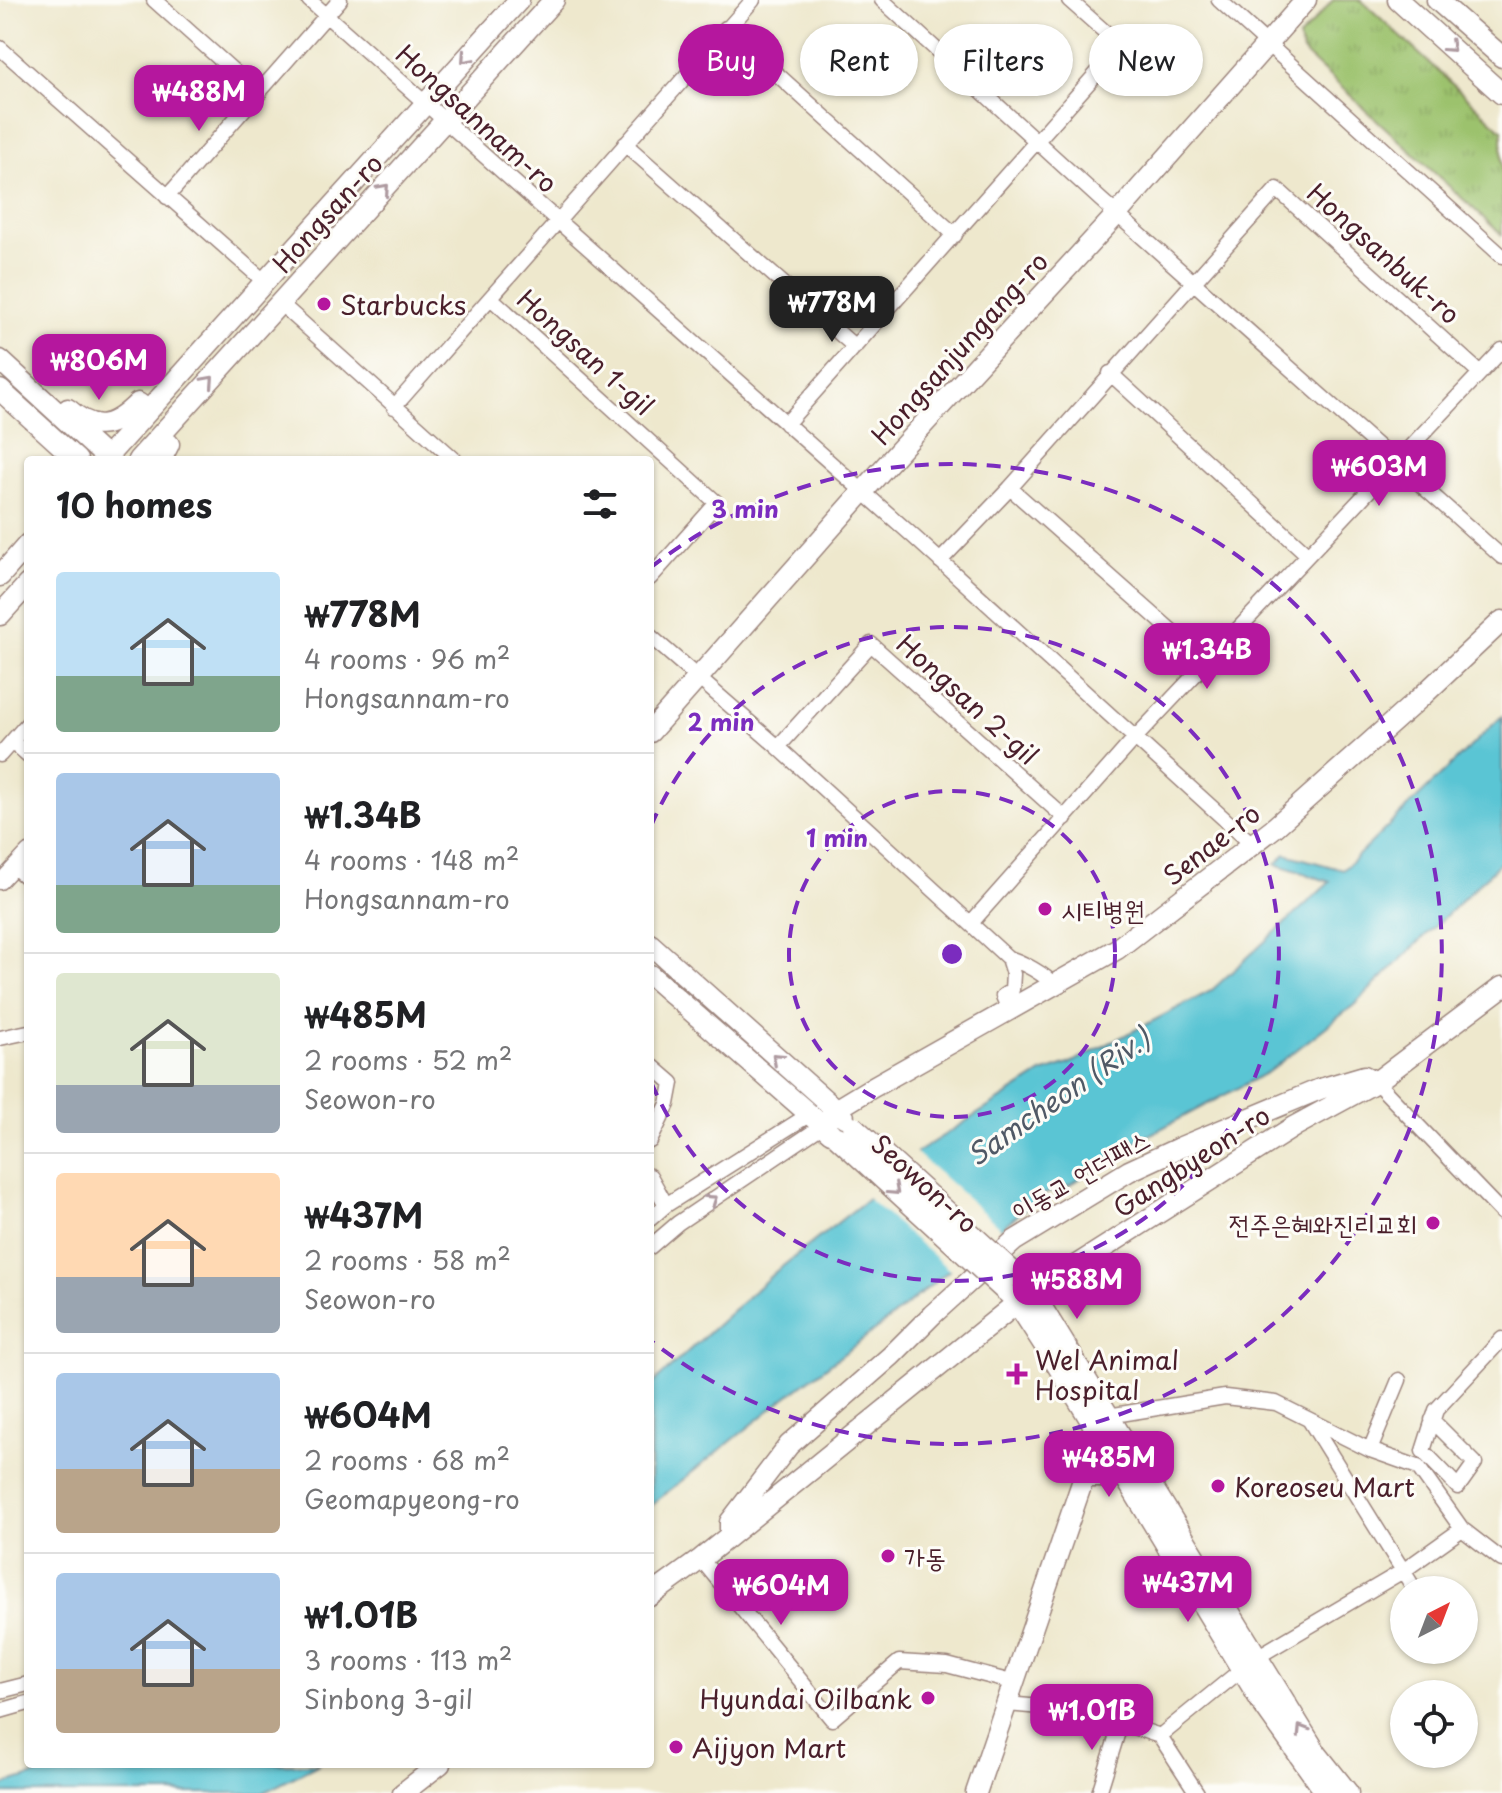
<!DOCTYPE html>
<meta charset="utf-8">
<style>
:root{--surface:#fff;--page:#f2f2f2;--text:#202124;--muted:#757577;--line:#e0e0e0;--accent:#b5179e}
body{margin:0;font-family:"Playpen Sans","Poor Story",sans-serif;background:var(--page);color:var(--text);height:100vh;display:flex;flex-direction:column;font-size:30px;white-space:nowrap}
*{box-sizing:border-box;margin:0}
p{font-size:26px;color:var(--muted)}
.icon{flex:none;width:44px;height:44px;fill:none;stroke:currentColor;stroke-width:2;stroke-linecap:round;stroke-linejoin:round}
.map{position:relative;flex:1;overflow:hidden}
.sheet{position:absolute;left:24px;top:456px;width:630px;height:1312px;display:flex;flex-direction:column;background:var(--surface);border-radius:8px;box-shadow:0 2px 6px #0004}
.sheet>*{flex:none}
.banner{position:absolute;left:678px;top:24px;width:704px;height:72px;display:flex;gap:16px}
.needle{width:52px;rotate:42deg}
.tools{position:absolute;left:1390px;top:1576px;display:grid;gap:16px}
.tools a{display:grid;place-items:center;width:88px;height:88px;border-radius:50%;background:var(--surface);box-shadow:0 2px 6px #0004;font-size:40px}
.price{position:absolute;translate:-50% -68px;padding:0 18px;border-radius:16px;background:var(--accent);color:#fff;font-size:26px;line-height:52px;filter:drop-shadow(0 2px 4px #0008)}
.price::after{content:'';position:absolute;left:50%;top:48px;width:24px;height:18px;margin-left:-12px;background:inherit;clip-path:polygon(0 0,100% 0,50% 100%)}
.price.active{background:#222;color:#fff}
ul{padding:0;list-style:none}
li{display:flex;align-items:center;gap:24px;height:200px;padding:0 32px}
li+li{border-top:2px solid var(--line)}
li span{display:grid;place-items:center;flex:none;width:224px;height:160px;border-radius:8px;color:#555}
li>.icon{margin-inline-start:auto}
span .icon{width:96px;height:96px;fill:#fffc;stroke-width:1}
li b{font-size:34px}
h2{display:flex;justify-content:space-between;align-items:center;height:96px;padding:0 32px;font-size:34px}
.pill{padding:0 28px;border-radius:36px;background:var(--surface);box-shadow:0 2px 6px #0004;font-size:28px;line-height:72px}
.pill.active{background:var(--accent);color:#fff}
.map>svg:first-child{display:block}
.park{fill:url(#park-tufts);stroke:#73704c;stroke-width:2}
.water{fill:#5ac5d4;stroke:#527280;stroke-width:2}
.pier{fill:#eee8cd}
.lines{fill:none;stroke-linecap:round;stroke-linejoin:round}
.street-casing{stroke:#9c847c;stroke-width:17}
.secondary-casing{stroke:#9c847c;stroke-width:23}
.street{stroke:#fff;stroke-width:14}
.secondary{stroke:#fff;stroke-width:20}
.secondary-bridge-casing{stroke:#9c847c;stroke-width:23;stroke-linecap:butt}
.secondary-bridge{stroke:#fff;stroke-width:20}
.oneway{stroke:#ae9aa0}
.ring{fill:none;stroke:#7b2cbf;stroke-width:4;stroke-dasharray:14 10}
.poi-dot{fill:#b5179e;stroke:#fdfcf7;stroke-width:3}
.labels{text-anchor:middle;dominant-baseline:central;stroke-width:6;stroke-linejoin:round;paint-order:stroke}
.street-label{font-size:26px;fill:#4a1f2b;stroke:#fdfcf7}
.poi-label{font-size:26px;fill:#4a1f2b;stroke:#fdfcf7;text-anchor:start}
.water-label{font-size:28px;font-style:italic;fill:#505966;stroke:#fdfcf7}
.centre{fill:#7b2cbf;stroke:#fdfcf7;stroke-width:4}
.ring-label{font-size:24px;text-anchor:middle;font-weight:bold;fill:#7b2cbf;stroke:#fdfcf7;stroke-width:6;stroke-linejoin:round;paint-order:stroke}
</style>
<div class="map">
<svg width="1502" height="1793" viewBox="0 0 1502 1793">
<defs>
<pattern id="park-tufts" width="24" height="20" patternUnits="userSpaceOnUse" patternTransform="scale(2)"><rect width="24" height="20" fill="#9cc26d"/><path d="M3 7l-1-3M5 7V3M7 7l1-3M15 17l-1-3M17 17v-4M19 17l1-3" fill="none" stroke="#88a65f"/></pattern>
</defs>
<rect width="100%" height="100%" fill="#fdfcf7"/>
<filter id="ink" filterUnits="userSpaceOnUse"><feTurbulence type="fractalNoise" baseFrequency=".0125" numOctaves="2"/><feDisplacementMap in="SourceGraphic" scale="16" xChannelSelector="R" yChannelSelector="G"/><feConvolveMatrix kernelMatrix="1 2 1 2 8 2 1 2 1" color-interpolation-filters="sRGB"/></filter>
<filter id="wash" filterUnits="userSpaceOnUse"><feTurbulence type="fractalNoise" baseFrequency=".006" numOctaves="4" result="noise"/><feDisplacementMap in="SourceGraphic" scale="32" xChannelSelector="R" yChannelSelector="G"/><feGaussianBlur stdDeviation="1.8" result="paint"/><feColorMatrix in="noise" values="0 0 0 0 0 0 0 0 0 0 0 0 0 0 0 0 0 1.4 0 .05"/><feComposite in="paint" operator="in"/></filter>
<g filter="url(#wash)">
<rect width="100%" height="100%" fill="#eee8cd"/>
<!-- park -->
<path class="park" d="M1333,0h28l141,130v105l-199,-183 -4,-14z"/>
<!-- water -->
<path class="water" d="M1502,716v145l-148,144 -86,67 -138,73 -60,40 -28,10 -155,126 -102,77 -135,108v-120l124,-113 95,-75 47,-45 126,-80 27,-9 142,-73 119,-109 -54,-18 10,-10 57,16z
M70,1764h249l-56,29h-263v-7z"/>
<!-- pier -->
<path class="pier" d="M913,1150l91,81 -51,42 -88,-77z"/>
</g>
<g filter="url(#ink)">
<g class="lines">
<defs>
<path id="street" d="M154,0l105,94
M309,0l604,536 340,309
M882,0l219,200 401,357
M1219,0l283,256
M726,28l229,207
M0,48l265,234
M625,144l230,203
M167,197l173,-197
M492,299l225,204 -67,75
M280,303l175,157
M1110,373l198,182
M394,407l359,-407
M786,424l335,-378 -52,-46
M1010,488l198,175
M940,561l70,-73 267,-299 203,184
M650,636l128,111 230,211c13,3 38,17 47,28
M12,741l16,14
M778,747l93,-103 194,174
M0,755l28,-32
M14,867l14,12
M0,882l28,-30
M971,923l164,-185 367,-388
M1008,958l5,16 -1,16 -9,6 6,14
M0,1038l28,-6
M650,1064l22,19 -4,21 -18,37
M1376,1082l126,131
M650,1176l16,29
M650,1219l16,-14 144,-91
M650,1247l28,-24 144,-97
M1108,1416l117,-19 51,6 94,47 48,17 44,62 40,31
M1432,1420l43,43 -17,24 -35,-36 13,-41 66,-71
M1310,1421l105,169
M1370,1450l29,-70
M701,1559l131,160 67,-57 48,3 68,18
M0,1691l28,-7
M1007,1704l78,7 75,25 37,57
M0,1711l28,-8
M1160,1736l97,-79 146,-86 59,-42
M1099,1793l22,-71"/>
<path id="secondary" d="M1398,0l104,94
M1437,0l65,57
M0,360l109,100
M0,390l77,70
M68,409c28,25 46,18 70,-6l7,5
M160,436l9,8 -8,16
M104,460l415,-460
M138,460l416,-460
M0,576l28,-32
M0,615l28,-31
M650,732l249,-281 218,-237 189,-214
M650,944l194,173
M650,975l181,158
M822,1126l13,-16 38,-23 244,-138 158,-122 145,-129 82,-77
M1025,1283l8,10 284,461 31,39
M1008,1293l9,10 40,62 205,338 64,90
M1084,1477h21l17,-5
M730,1531v-9l59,-77 102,-89 41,-41 82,-74 115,-70 52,-24 139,-58 44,-13 12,6
M650,1596l51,-37 316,-256 278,-177 81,-44 126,-95
M403,1793l37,-29
M976,1793l108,-316 10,-52 4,-2"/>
</defs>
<!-- street casing -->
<use href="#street" class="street-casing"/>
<!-- secondary casing -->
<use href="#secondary" class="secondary-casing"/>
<!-- street -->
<use href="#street" class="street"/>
<!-- secondary -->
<use href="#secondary" class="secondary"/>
<defs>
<path id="secondary-bridge" d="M853,1126l168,153
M837,1137l168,154"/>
</defs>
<!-- secondary-bridge casing -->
<use href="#secondary-bridge" class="secondary-bridge-casing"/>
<!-- secondary-bridge -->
<use href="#secondary-bridge" class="secondary-bridge"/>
</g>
<!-- one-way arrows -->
<defs><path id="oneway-chevron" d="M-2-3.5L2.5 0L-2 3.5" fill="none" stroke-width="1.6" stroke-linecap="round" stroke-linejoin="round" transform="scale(2)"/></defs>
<g class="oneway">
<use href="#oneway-chevron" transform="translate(1450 47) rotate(42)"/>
<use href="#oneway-chevron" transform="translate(466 58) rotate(132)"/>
<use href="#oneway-chevron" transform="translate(384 189) rotate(-48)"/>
<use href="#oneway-chevron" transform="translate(209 381) rotate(-48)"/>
<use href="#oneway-chevron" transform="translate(777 1058) rotate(-138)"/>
<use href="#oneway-chevron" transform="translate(894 1190) rotate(42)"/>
<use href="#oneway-chevron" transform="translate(712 1200) rotate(-34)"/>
<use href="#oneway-chevron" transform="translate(1302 1730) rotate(-122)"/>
</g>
</g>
<!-- distance rings -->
<g class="ring">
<circle cx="952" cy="954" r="163"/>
<path d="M651 826A327 327 0 1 1 651 1082"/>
<path d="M650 568A490 490 0 1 1 650 1340"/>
</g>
<!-- markers -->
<g class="poi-dot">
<circle cx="324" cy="304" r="8"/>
<circle cx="1045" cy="909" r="8"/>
<circle cx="1433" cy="1223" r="8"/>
<path d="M1013 1362h8v8h8v8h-8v8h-8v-8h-8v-8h8z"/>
<circle cx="1218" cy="1486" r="8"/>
<circle cx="888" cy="1556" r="8"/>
<circle cx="928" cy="1698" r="8"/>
<circle cx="676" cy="1747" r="8"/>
</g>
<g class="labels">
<!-- street labels -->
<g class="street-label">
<text transform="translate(477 118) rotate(42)">Hongsannam-ro</text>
<text transform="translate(327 213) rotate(-48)">Hongsan-ro</text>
<text transform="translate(1384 253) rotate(42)">Hongsanbuk-ro</text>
<text transform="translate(959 348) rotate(-48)">Hongsanjungang-ro</text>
<text transform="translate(586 352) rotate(42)">Hongsan 1-gil</text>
<text transform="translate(968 699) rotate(42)">Hongsan 2-gil</text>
<text transform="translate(1211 844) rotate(-38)">Senae-ro</text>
<text transform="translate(1191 1161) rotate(-33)">Gangbyeon-ro</text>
<text transform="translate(1080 1174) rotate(-30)">이동교 언더패스</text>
<text transform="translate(925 1183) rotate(42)">Seowon-ro</text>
</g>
<!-- poi labels -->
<g class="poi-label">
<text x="340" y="304">Starbucks</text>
<text x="1061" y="909">시티병원</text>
<text x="1417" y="1223" text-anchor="end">전주은혜와진리교회</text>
<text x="1035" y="1359">Wel Animal<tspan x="1035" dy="30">Hospital</tspan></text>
<text x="1234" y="1486">Koreoseu Mart</text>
<text x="904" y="1556">가동</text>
<text x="912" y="1698" text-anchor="end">Hyundai Oilbank</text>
<text x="692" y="1747">Aijyon Mart</text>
</g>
<!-- water labels -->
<g class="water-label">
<text transform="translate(1058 1096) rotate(-35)">Samcheon (Riv.)</text>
</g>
</g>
<circle cx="952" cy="954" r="12" class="centre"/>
<g class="ring-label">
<text x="745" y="518">3 min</text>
<text x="721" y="731">2 min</text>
<text x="837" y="847">1 min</text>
</g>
</svg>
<div class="tools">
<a><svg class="needle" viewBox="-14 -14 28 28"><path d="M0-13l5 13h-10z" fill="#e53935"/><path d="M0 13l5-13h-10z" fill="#757577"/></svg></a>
<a><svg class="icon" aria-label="locate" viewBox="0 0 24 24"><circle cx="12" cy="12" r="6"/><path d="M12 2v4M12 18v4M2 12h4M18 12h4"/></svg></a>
</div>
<b class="price" style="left:199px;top:133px">₩488M</b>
<b class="price active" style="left:832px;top:344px">₩778M</b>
<b class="price" style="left:99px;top:402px">₩806M</b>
<b class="price" style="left:1379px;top:508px">₩603M</b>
<b class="price" style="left:1207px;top:691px">₩1.34B</b>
<b class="price" style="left:1077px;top:1321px">₩588M</b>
<b class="price" style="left:1109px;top:1499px">₩485M</b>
<b class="price" style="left:1188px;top:1624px">₩437M</b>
<b class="price" style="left:781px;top:1627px">₩604M</b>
<b class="price" style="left:1092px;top:1752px">₩1.01B</b>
<div class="banner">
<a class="pill active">Buy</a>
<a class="pill">Rent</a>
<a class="pill">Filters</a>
<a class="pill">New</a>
</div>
<section class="sheet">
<h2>10 homes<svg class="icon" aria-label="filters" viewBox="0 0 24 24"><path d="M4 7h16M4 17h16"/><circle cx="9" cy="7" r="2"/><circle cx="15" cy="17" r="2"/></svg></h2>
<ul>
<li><span style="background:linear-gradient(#bfe0f5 65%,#7fa58c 0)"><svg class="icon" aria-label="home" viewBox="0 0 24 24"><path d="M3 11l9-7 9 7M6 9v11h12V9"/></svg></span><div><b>₩778M</b><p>4 rooms · 96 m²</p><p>Hongsannam-ro</p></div></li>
<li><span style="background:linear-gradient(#a9c7e8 70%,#7fa58c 0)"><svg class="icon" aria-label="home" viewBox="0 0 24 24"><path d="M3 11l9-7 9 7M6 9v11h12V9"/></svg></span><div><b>₩1.34B</b><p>4 rooms · 148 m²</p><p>Hongsannam-ro</p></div></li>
<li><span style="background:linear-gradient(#dfe7d0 70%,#9aa5b1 0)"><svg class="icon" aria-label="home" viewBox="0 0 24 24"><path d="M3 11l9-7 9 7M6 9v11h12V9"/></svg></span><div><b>₩485M</b><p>2 rooms · 52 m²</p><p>Seowon-ro</p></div></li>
<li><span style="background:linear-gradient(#ffd9b3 65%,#9aa5b1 0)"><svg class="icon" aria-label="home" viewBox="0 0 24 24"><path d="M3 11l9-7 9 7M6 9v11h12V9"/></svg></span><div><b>₩437M</b><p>2 rooms · 58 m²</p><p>Seowon-ro</p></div></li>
<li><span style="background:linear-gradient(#a9c7e8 60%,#b9a48a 0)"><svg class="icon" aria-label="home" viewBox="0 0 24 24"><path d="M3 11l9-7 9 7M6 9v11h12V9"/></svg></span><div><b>₩604M</b><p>2 rooms · 68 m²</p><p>Geomapyeong-ro</p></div></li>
<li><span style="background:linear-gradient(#a9c7e8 60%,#b9a48a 0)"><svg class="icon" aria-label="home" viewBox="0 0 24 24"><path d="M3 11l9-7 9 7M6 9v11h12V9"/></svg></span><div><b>₩1.01B</b><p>3 rooms · 113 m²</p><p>Sinbong 3-gil</p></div></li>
</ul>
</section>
</div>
